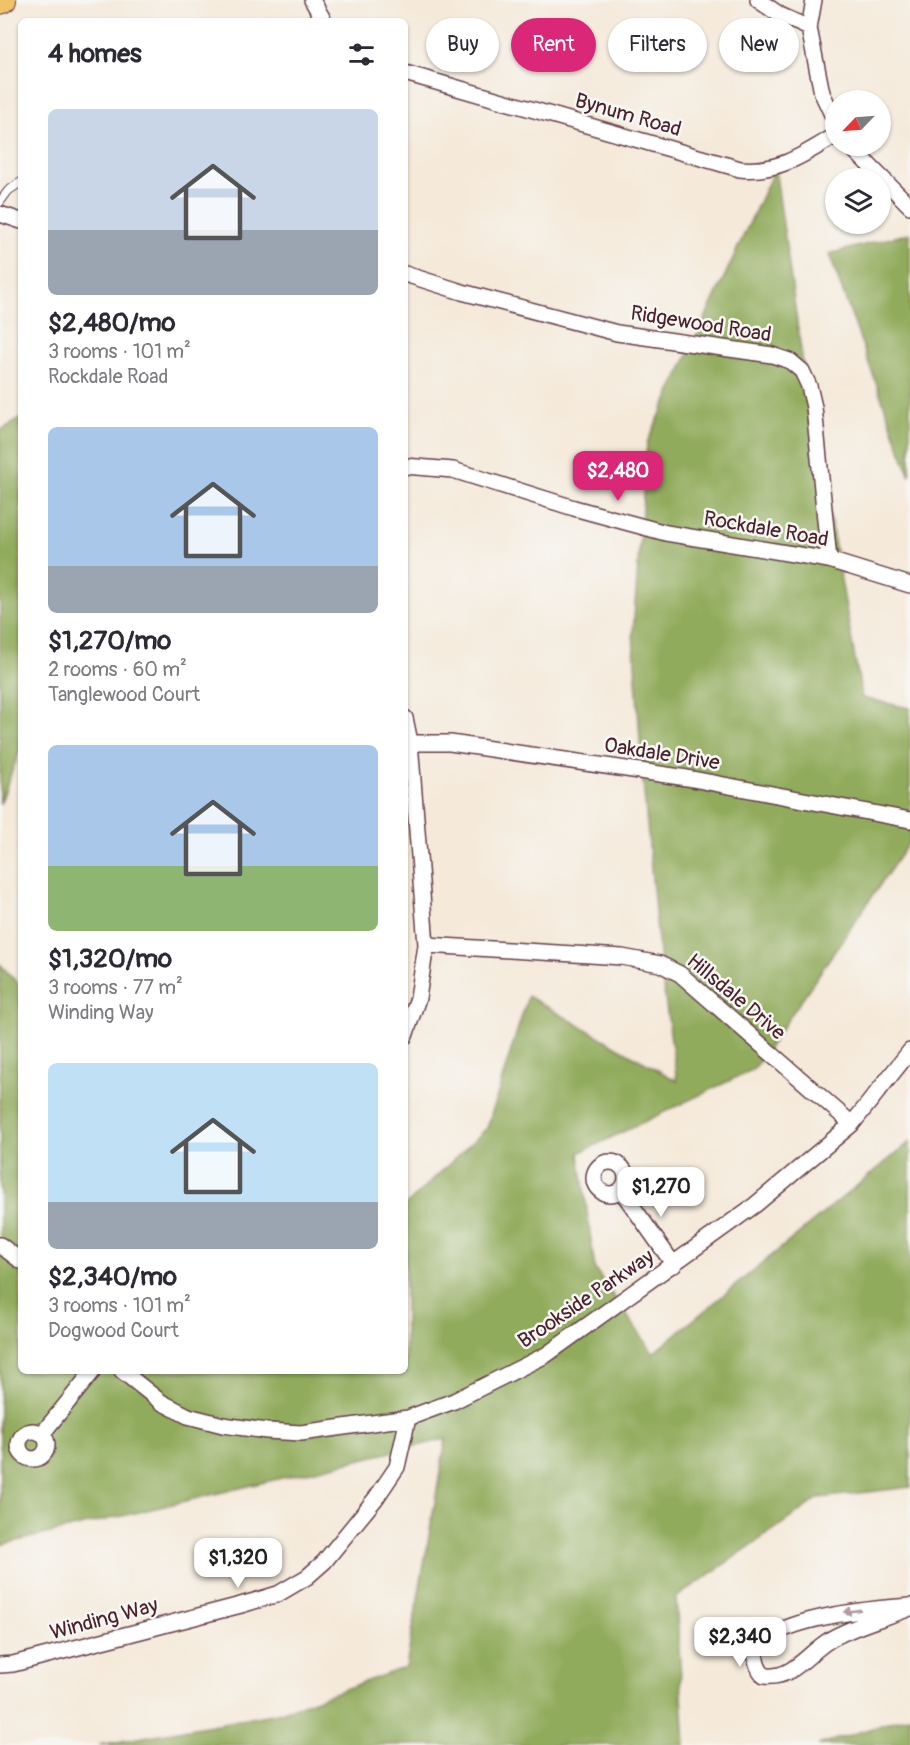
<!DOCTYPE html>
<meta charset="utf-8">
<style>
:root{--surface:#fff;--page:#f2f2f3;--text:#2b2b33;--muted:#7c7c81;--accent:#db2777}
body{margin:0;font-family:Pangolin,sans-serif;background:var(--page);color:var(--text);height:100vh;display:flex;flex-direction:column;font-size:22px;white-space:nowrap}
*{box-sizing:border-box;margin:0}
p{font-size:20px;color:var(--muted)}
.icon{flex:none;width:33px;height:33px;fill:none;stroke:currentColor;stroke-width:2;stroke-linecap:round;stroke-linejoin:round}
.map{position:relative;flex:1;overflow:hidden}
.drawer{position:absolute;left:18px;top:18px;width:390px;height:1356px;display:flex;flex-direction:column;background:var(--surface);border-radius:9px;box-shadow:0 2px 4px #0004}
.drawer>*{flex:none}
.hud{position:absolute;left:426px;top:18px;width:393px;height:54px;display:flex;gap:12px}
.needle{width:39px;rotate:245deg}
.tools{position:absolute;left:825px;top:90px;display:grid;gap:12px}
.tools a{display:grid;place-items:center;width:66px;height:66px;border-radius:50%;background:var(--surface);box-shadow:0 2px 4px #0004;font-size:30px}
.price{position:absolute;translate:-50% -51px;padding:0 14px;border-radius:12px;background:#fff;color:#222;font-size:20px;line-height:39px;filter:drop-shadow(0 2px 3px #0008)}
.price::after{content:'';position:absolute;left:50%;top:36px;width:18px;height:14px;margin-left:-9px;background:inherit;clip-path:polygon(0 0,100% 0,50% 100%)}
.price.active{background:var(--accent);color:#fff}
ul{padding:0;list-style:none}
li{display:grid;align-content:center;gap:12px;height:318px;padding:0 30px}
li span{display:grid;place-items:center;height:186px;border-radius:9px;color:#555}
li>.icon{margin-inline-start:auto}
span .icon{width:108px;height:108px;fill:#fffc;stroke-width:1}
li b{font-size:26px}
h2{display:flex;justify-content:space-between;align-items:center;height:72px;padding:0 30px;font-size:26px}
.chip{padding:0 21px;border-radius:27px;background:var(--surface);box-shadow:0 2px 4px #0004;font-size:21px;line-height:54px}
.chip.active{background:var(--accent);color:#fff}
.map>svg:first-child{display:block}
.forest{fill:#91ab5c;stroke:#6e6544;stroke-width:1.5}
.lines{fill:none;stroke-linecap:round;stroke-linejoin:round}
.service-casing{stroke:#643d45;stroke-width:10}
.minor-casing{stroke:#643d45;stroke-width:18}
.trunk-casing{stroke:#643d45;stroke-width:28}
.service{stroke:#fff;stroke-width:8}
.minor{stroke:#fff;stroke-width:15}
.trunk{stroke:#f0c369;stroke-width:26}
.oneway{fill:#ae9aa0}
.labels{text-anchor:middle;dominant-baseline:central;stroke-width:5;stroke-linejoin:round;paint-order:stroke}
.street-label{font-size:21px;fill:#4a1f2b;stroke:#f6f6f2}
</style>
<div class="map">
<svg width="910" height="1745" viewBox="0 0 910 1745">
<rect width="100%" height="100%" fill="#f6f6f2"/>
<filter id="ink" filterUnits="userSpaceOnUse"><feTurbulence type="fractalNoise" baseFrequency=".0167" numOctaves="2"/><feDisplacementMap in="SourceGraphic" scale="12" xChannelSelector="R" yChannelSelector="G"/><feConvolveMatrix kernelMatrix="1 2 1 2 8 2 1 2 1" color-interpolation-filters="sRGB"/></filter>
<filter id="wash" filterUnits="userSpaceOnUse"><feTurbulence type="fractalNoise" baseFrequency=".008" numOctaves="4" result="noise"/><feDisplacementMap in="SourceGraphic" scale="24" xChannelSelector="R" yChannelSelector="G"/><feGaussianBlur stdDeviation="1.35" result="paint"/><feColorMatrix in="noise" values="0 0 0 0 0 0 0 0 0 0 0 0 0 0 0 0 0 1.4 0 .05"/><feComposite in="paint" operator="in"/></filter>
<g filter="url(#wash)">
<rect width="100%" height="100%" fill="#f5e9d9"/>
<!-- forest -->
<path class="forest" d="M775,168l30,210 57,320 48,10v133l-156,228 -175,84 16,116 58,84 257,-211v345l-91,11 -143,100 9,147h-586l179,-32 128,-46 40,-228 -446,106v-581l21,23v384h384v-165l82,-78 41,-132 149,85 -17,-117 -18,-193 -9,-139 14,-189z
M910,233v243l-81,-222z
M21,418v329l-21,57v-373z
M910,1716v29h-92z"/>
</g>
<g filter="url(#ink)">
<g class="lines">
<defs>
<path id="service" d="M0,202l8,-11 13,-9"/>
<path id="minor" d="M312,0l12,21
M758,0l22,15 29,13
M814,0l-5,28 13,65 14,30
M405,73l335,96c38,4 65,-15 96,-34
M850,146l60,60
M0,214l21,7
M405,274l57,18 155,41 155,22 18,6 12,10 7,15 5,21 15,153
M405,466l48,4 121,38 92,25 163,27 81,25
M405,718l5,24 16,203 -8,53 -13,38
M405,743h45l237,35 223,42
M426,945l196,12 38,7 20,10 172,150
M594 1178a16 16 0 1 1 32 0a16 16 0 1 1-32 0Z
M621,1190l53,75
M0,1245l21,16
M122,1371l39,31 27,14 35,9 44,6 34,2 107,-15 46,-17 92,-46 209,-150 97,-81 58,-73
M19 1445a14 14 0 1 1 28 0a14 14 0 1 1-28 0Z
M42,1434l51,-63
M910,1606c-29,2 -192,14 -146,70 30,3 43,-23 67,-37 24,-14 54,-21 79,-31
M0,1665l13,-1 228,-59 37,-11 29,-17 17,-15 52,-64 21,-31 11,-49"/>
<path id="trunk" d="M0,1l3,-1"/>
</defs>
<!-- service casing -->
<use href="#service" class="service-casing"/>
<!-- minor casing -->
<use href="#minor" class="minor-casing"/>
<!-- trunk casing -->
<use href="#trunk" class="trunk-casing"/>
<!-- service -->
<use href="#service" class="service"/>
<!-- minor -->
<use href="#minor" class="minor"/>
<!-- trunk -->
<use href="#trunk" class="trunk"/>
</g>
<!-- one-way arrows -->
<defs><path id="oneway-solid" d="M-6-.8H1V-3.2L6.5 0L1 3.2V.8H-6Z" transform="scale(1.5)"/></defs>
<use class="oneway" href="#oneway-solid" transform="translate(852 1611) rotate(172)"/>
</g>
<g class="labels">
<!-- street labels -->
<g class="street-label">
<text transform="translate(628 115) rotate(16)">Bynum Road</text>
<text transform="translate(701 324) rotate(9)">Ridgewood Road</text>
<text transform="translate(766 529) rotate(10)">Rockdale Road</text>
<text transform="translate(662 754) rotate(9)">Oakdale Drive</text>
<text transform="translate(736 997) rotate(40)">Hillsdale Drive</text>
<text transform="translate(586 1299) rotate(-34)">Brookside Parkway</text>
<text transform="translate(104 1619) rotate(-15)">Winding Way</text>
</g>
</g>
</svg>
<div class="tools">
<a><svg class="needle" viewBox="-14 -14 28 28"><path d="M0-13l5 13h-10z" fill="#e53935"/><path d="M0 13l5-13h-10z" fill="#7c7c81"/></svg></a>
<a><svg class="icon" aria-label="layers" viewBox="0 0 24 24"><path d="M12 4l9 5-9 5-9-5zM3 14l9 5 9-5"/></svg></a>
</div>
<b class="price active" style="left:618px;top:502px">$2,480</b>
<b class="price" style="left:661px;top:1218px">$1,270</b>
<b class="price" style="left:238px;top:1589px">$1,320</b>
<b class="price" style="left:740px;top:1668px">$2,340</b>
<div class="hud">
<a class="chip">Buy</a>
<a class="chip active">Rent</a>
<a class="chip">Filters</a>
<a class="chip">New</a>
</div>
<section class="drawer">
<h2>4 homes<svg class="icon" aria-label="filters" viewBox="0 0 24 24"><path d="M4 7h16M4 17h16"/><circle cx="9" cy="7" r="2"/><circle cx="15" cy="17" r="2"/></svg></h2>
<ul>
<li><span style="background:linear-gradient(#c9d6e8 65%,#9aa5b1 0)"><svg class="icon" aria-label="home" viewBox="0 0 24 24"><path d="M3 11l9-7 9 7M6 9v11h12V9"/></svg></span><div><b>$2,480/mo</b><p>3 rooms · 101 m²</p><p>Rockdale Road</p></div></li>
<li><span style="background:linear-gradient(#a9c7e8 75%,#9aa5b1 0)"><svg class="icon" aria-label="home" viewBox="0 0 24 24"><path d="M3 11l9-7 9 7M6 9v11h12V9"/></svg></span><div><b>$1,270/mo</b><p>2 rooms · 60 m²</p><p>Tanglewood Court</p></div></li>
<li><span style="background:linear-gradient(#a9c7e8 65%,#8fb573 0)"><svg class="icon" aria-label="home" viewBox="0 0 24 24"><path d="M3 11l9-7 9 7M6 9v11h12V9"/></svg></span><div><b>$1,320/mo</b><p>3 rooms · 77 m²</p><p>Winding Way</p></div></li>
<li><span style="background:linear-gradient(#bfe0f5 75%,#9aa5b1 0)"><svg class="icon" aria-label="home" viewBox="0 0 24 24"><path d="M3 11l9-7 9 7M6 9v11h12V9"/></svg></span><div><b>$2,340/mo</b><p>3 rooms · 101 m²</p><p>Dogwood Court</p></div></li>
</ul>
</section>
</div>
